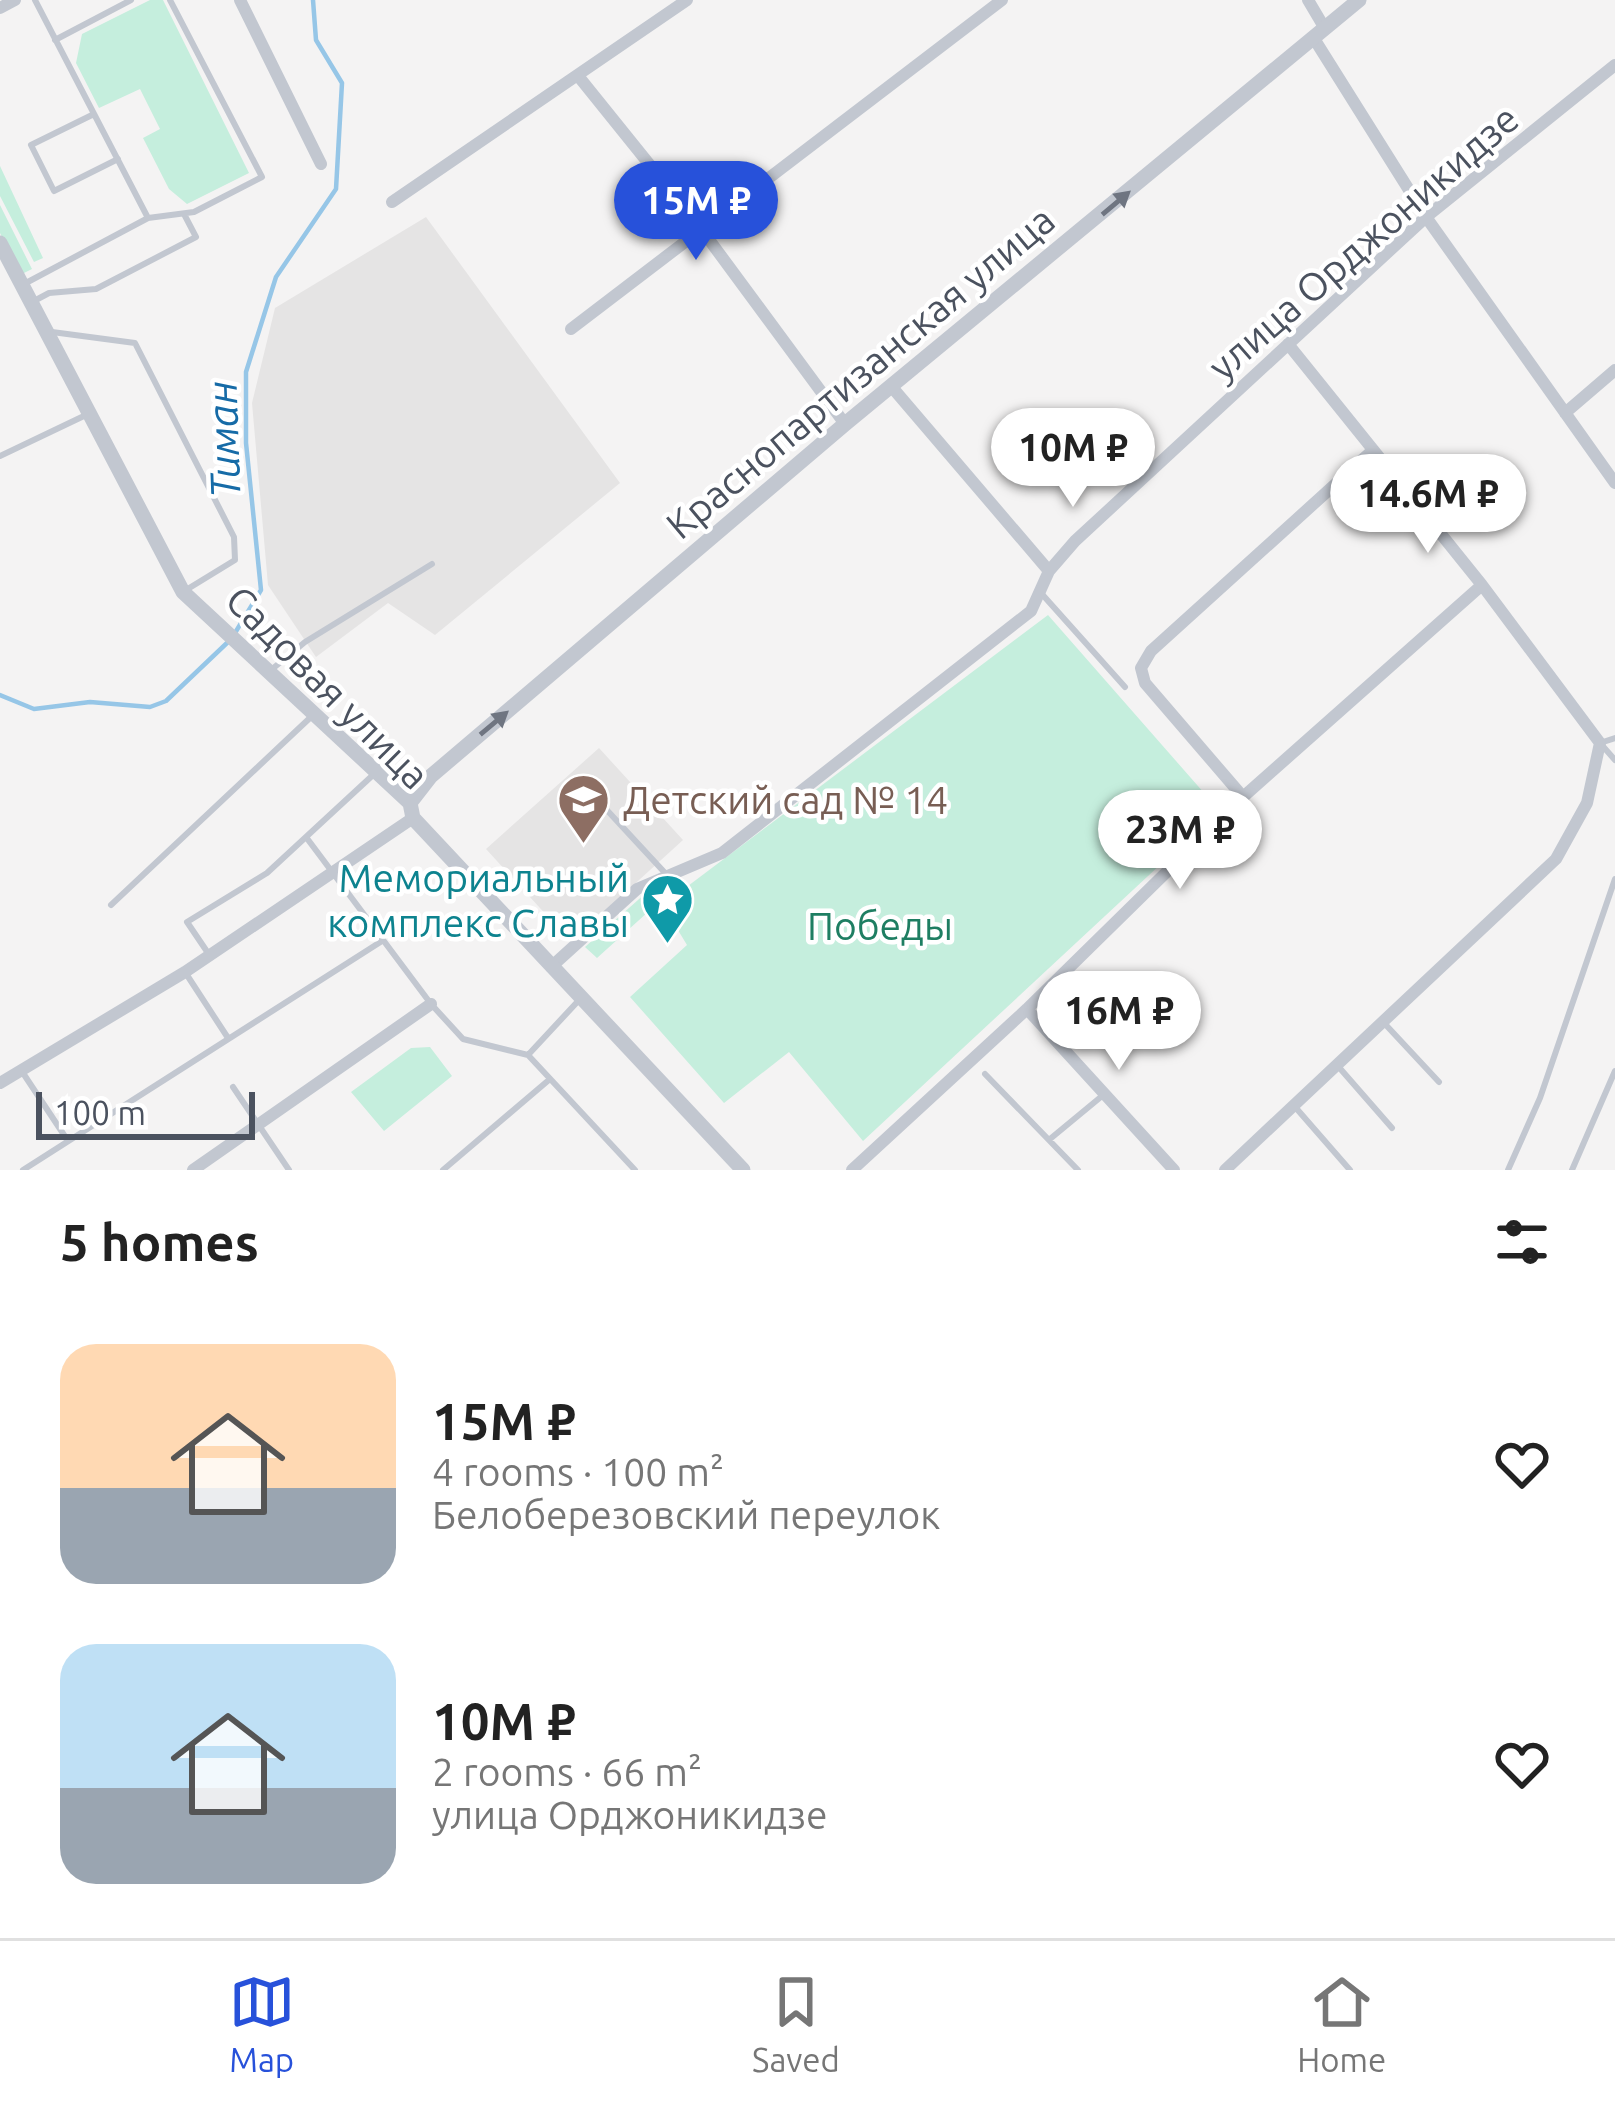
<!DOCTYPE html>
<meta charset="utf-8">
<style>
:root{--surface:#fff;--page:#f2f2f2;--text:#222;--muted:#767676;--line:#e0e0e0;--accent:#2751da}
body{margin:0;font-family:Ubuntu,sans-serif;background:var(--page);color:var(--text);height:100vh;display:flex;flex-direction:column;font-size:45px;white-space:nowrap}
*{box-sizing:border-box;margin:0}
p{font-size:39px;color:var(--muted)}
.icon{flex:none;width:66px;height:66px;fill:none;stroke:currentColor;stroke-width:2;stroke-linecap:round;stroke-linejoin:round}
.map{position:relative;height:1170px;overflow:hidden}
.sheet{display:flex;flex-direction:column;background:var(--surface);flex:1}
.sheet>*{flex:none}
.scale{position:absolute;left:36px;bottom:30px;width:219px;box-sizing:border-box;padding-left:12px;border:6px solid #4b525f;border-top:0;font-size:33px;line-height:42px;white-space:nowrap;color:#4b525f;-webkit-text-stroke:9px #fff;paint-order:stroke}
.price{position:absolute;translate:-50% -102px;padding:0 27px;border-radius:42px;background:#fff;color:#222;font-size:39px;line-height:78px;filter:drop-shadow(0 3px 6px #0008)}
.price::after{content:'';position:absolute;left:50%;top:72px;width:36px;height:27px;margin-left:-18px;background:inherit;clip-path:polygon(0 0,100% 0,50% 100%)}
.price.active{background:var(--accent);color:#fff}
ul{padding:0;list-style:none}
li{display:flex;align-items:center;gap:36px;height:300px;padding:0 60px}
li span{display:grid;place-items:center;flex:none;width:336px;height:240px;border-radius:36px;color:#555}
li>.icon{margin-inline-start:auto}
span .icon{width:144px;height:144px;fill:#fffc;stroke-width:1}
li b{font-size:51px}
h2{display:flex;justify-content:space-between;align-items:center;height:144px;padding:0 60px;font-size:51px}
.tab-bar{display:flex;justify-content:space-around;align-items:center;height:168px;border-top:3px solid var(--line);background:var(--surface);font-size:33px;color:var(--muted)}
.tab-bar a{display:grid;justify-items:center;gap:6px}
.tab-bar .active{color:var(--accent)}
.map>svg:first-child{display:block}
.education{fill:#e5e4e4}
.green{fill:#c5eedd}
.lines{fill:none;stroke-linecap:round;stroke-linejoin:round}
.stream{stroke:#96c6e7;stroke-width:4.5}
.service{stroke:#c2c7d0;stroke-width:6}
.minor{stroke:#c2c7d0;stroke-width:12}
.tertiary{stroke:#c2c7d0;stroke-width:15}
.oneway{fill:#6f7581}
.labels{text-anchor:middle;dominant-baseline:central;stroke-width:9;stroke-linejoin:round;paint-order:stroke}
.street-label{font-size:39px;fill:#4b525f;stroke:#fff}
.education-label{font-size:39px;fill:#785e54;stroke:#fff;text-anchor:start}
.culture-label{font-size:39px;fill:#0d838f;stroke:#fff;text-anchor:end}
.park-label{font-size:39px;fill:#1e7e62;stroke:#fff}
.water-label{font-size:42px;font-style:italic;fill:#166ba7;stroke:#fff}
</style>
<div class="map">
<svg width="1615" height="1170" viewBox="0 0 1615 1170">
<rect width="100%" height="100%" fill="#f4f3f3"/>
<!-- education -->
<path class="education" d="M426,217l194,266 -185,152 -47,-32 -72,54 -48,-72 -16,-182 23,-95z
M599,748l84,92 -112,102 -85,-93z"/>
<!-- green -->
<path class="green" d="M150,0h13l86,173 -62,31 -18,-15 -26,-51 17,-9 -20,-40 -41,19 -23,-45 6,-29z
M0,166l43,92 -9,4 -34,-66z
M0,205l32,64 -12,6 -20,-42z
M1048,615l171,195 -356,331 -74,-89 -65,51 -94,-106 57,-52 -17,-28 -22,-5 -51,46 -12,-11 62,-55 21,9z
M430,1047l22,29 -68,55 -33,-39 60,-44z"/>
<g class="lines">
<!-- stream -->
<path class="stream" d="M235,633l26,-43 -15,-147v-71l30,-95 60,-88 6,-106 -26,-43 -3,-40
M0,695l34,14 56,-7 60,5 16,-6 62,-59"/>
<!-- service -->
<path class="service" d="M35,0l113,218
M55,40l76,-40
M94,114l-63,31 23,46 64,-32
M24,284l124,-66 46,-6 68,-35 -92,-177
M34,301l15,-8 47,-4 100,-52 -12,-23
M52,332l83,11 99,194 1,23 -49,30
M0,456l86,-41
M1041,593l84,94
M271,670l34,-28 127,-78
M1615,738l-15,5 15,17
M580,781l86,93
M306,837l125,167 32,35 65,16
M111,905l201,-189
M208,953l-21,-31 80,-49 106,-98
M185,972l43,66
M580,999l-52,56 107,115
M1385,1024l54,58
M1337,1065l55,63
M21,1070l47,71
M985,1074l93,96
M233,1087l56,83
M1296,1108l54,62
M1050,1139l52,-43
M23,1170l359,-229
M443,1170l107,-91
M1508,1170l32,-72 75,-219
M1572,1170l43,-99"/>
<!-- minor -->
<path class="minor" d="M240,0l81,164
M1308,0l16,27
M0,8l15,-8
M1313,37l113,180 189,266
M579,77l120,149 146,198
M392,202l295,-202
M571,329l431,-329
M891,386l158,185
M1565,413l50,-43
M1243,797l-98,-114 -4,-15 10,-17 221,-200
M551,967l86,-78 85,-36 309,-242 18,-40 26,-30 351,-324 189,-152
M1027,1009l147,161
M0,1083l185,-111 228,-154
M193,1170l238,-166
M852,1170l175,-161 216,-212 239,-212
M1225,1170l331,-311 31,-56 13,-60 -118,-158 -194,-241"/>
<!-- tertiary -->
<path class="tertiary" d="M0,243l183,349 227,211 3,15 330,352
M410,803l21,-27 414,-352 514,-424"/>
</g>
<!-- one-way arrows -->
<defs><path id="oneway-solid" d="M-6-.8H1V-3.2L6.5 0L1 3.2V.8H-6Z" transform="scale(3)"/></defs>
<g class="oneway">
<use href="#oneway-solid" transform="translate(1116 203) rotate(-40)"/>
<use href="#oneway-solid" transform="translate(494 723) rotate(-40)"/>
</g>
<!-- icons -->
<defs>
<symbol id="school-pin" viewBox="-11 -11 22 30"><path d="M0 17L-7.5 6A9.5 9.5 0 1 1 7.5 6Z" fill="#8d6e63" stroke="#fff"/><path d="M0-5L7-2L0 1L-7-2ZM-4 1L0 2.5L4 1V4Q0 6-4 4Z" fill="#fff"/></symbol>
<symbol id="sight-pin" viewBox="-11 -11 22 30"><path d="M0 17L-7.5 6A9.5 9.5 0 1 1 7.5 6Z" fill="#0f9aa8" stroke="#fff"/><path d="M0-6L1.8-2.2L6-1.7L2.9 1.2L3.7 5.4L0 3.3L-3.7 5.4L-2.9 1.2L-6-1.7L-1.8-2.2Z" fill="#fff"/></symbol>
</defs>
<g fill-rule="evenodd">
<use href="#school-pin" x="554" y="770" width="59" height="81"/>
<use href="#sight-pin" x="638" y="870" width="59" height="81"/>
</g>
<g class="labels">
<!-- street labels -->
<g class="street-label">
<text transform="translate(1363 242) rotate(-41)">улица Орджоникидзе</text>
<text transform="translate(860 372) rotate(-40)">Краснопартизанская улица</text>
<text transform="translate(328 687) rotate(45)">Садовая улица</text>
</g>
<!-- education labels -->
<g class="education-label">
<text x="623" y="799">Детский сад № 14</text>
</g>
<!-- culture labels -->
<g class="culture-label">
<text x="629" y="877">Мемориальный<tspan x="629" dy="45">комплекс Славы</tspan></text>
</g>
<!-- park labels -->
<g class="park-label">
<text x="880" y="925">Победы</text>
</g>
<!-- water labels -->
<g class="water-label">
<text transform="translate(223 440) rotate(-92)">Тиман</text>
</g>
</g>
</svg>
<div class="scale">100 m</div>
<b class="price active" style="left:696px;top:263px">15M ₽</b>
<b class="price" style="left:1073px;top:510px">10M ₽</b>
<b class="price" style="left:1428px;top:556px">14.6M ₽</b>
<b class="price" style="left:1180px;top:892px">23M ₽</b>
<b class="price" style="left:1119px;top:1073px">16M ₽</b>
</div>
<section class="sheet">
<h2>5 homes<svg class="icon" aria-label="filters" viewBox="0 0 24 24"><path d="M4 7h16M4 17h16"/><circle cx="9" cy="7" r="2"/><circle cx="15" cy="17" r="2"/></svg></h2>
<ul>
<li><span style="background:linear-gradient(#ffd9b3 60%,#9aa5b1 0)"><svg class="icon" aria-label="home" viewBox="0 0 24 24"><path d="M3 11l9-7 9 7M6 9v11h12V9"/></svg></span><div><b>15M ₽</b><p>4 rooms · 100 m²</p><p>Белоберезовский переулок</p></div><svg class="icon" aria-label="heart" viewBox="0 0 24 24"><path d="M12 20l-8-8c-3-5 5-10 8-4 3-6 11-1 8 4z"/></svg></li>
<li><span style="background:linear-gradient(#bfe0f5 60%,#9aa5b1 0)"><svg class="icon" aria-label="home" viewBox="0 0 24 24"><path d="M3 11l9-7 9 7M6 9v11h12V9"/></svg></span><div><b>10M ₽</b><p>2 rooms · 66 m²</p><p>улица Орджоникидзе</p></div><svg class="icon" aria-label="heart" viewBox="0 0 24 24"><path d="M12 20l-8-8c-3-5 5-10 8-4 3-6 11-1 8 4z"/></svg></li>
</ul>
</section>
<nav class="tab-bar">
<a class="active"><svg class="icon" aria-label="map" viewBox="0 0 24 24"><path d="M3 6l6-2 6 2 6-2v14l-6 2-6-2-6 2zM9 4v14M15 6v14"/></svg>Map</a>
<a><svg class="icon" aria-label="saved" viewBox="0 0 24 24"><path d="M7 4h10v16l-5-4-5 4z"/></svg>Saved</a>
<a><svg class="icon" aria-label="home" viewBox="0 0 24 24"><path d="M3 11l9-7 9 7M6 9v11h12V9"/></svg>Home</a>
</nav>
